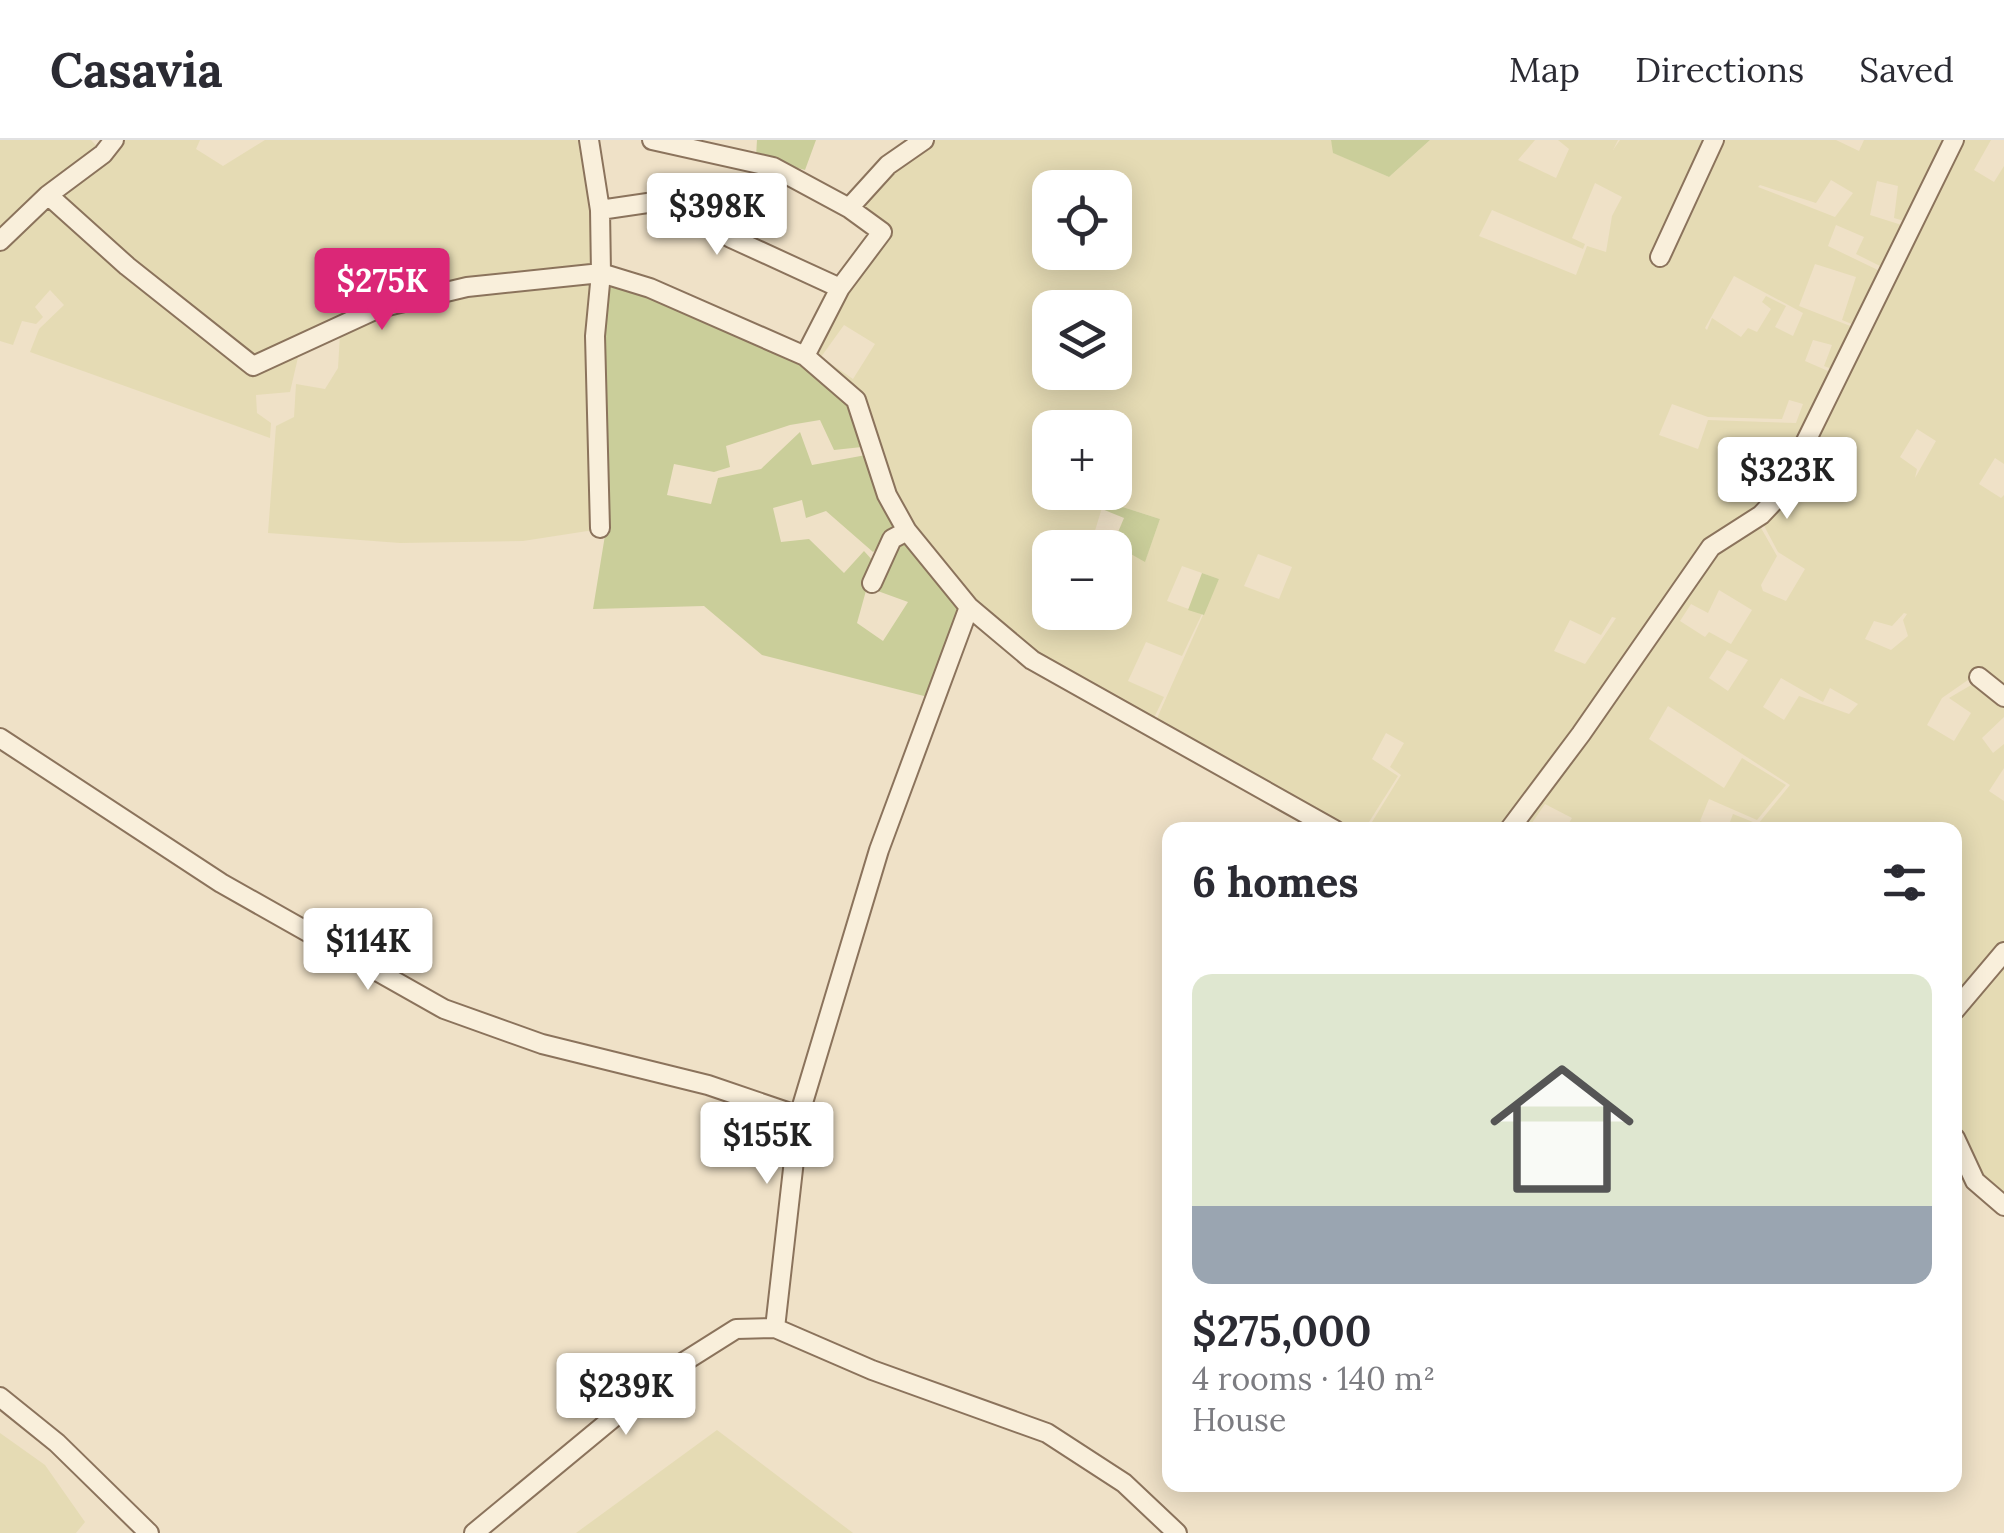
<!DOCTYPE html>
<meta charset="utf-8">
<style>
:root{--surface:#fff;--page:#f7f7f7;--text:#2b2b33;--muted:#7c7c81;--line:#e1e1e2;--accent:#db2777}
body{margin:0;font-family:Lora,serif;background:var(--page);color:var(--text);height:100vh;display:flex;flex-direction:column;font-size:38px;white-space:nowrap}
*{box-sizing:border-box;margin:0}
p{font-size:32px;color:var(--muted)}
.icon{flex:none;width:55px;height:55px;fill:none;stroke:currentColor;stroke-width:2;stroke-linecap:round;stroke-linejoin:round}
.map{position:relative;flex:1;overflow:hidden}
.details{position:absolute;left:1162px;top:682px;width:800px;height:670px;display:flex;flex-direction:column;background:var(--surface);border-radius:20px;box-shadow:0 5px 25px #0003}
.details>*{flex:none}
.controls{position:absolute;left:1032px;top:30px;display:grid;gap:20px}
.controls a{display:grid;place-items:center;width:100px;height:100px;border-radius:20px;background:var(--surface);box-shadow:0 5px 25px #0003;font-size:50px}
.price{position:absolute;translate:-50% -85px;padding:0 22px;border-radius:10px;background:#fff;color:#222;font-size:32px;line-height:65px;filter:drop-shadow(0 2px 5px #0008)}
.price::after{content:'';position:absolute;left:50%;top:60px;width:30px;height:22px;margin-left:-15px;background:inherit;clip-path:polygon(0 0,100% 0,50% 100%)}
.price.selected{background:var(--accent);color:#fff}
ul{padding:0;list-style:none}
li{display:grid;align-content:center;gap:20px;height:530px;padding:0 30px}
li span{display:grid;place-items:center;height:310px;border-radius:20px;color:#555}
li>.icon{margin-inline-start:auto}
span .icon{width:180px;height:180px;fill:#fffc;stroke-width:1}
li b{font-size:42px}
h2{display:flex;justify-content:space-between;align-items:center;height:120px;padding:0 30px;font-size:42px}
header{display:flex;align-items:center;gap:60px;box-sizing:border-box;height:140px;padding:0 50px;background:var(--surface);border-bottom:2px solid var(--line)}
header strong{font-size:48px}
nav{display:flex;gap:55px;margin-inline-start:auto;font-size:35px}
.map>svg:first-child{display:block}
.farmland{fill:#e5dbb4;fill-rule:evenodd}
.green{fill:#cace9a}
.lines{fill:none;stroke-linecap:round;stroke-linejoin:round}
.minor-casing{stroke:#8b735c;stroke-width:22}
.minor{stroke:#f9efdb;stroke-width:18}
</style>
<header>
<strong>Casavia</strong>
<nav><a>Map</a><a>Directions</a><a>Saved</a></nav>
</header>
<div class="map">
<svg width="2004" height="1393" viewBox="0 0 2004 1393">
<rect width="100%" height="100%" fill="#efe1c7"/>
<!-- farmland -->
<path class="farmland" d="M0,0h91l11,12 -102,84z
M120,0h80l-4,9 27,17 42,-26h315l16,125 -127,16 -212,79 -201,-163z
M930,0h401l3,13 55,24 41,-37h105l-17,20 38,18 13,-29 -11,-9h60l-5,10 7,-10h216l23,11 5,-11h88l-41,83 -17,-5 4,-32 -21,-5 -7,34 38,12 -22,42 -30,-15 8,-17 -28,-12 -8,21 56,27 -25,54 -17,-7 14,-43 -41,-13 -16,42 59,23 -21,42 -13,-5 8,-21 -19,-5 -8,21 30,13 -58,118 -18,20 -50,31 -205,287h-137l34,-55 -11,-8 14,-24 -18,-10 -14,26 26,17 -34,54h-19l-191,-105 65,-146 -37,-13 -15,35 35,13 -20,42 -36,-14 -18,39 36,16 -12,25 -117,-65 -63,-52 -81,-110 -82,-140 75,-126 -28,-21 35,-39zM1831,40l22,13 -18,24 -77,-30 2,-2 56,18zM1595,43l27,14 -10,19 -6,36 -19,-6 -11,29 -97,-39 13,-26 91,39 2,-5 -13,-6zM1050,48h65v64h-65zM1734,136l69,37 -10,23 -18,-9 11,-21 -20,-10 -4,6 9,7 -14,23 -9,-4 -7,9 -29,-19 -5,12 -2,-2zM1050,168h65v64h-65zM844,185l31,19 -22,35 -32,-22zM1789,260l14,4 -7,19 -88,-3 -10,29 -39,-14 13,-31 36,13 74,2zM1050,288h65v64h-65zM1104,361l56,18 -15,42 -51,-27zM1050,408h65v64h-65zM1258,414l34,13 -13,32 -35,-13zM1612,477l4,1 -31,46 -31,-13 16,-31 31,15z
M1958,0h33l-17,30 20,12 10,-16v298l-9,-6 -16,26 22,14 3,-3v200l-26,-22 -36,25 -15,27 27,16 17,-28 -22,-15 29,-17 26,21v15l-22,21 11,15 11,-9v24l-15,23 15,10v147l-49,57v-175h-228l6,-16 25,10 32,-39 -122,-79 -19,33 75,49 18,-30 44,27 -29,35 -48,-21 -9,22 21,9h-156l7,-12 -27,-14 -18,26 -9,-5 195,-277 44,-27 20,35 -16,29 2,6 23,10 19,-32 -27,-17 -16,-30zM1917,289l19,12 -21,37 2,-9 -17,-12zM1719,450l33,20 -21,34 -22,-12 -4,5 -25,-16 11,-17 17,9zM1904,473l3,1 -4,6 5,16 -17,14 -26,-11 9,-18 18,5zM1727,510l21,10 -20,31 -19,-13zM1781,538l42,24 7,-14 28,16 -9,10 -50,-18 -15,24 -21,-13z
M45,60l201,172 53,-19 -9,39 -34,3 1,18 14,10 -1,15 -240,-86 9,-23 25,-24 -14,-15 -15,17 8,10 -7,7 -14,-3 -9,24 -13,-4v-95z
M595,138l-1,252 -71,11 -123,2 -132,-10 8,-107 18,-9 2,-33 29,5 13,-21 2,-34 33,-19 107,-23z
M2004,821v237l-25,-22 -24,-52v-107z
M717,1290l136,103h-277z
M0,1293l45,32 40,57 -9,11h-76z"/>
<!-- green -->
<path class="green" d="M757,0h59l-11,30 -49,-13z
M1331,0h99l-41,37 -56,-24z
M608,141l194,79 47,42 13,45 -28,3 -14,-30 -30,5 -64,21 4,21 -16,5 -40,-8 -7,31 44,9 7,-26 43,-9 39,-37 12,33 54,-10 36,72 -29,25 -47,-41 -20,7 -4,-18 -29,8 8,34 28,-3 35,34 20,-22 10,11 -17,61 26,18 25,-39 -33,-12 11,-32 21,-22 56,69 -35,92 -166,-42 -58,-49 -111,3 13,-80 -4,-197z
M1104,361l56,18 -15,43 -32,-18 11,-26 -22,-9z
M1202,433l17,6 -15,36 -16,-5z"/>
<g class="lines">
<defs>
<path id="minor" d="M589,0l11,70 1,63 49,15 155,68 51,44 31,95 20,36 62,76 63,53 303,170
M652,0l121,27 76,41 33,24 -42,56 -35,68
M48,55l79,71 126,100 126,-58 88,-21 134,-14 -6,63 5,192
M849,68l39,-43 36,-25
M600,70l68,-10 63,38 109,50
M0,101l48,-46 55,-41 11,-14
M1660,117l54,-117
M872,443l20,-44 15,-8
M969,467l-90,243 -80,266 -24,212 97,42 175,63 77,50 53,50
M1979,537l25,20
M0,598l221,145 223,126 98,35 166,41 91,31
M1509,690l72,-96 130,-187 50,-32 18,-19 175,-356
M1955,870l49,-58
M1955,998l20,43 29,25
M0,1257l57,46 92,90
M474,1393l197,-163 65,-41 39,-1"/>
</defs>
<!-- minor casing -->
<use href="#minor" class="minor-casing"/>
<!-- minor -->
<use href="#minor" class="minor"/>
</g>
</svg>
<div class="controls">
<a><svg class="icon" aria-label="locate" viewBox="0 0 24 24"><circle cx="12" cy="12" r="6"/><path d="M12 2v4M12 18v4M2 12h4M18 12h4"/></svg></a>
<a><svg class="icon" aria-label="layers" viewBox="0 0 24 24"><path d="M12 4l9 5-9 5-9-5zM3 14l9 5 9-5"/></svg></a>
<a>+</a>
<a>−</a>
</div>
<b class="price" style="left:717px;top:118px">$398K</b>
<b class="price selected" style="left:382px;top:193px">$275K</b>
<b class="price" style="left:1787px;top:382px">$323K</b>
<b class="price" style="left:368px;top:853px">$114K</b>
<b class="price" style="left:767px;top:1047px">$155K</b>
<b class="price" style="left:626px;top:1298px">$239K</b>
<section class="details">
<h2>6 homes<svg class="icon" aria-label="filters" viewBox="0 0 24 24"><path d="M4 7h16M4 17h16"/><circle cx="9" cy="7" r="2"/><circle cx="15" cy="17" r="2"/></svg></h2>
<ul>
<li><span style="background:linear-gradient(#dfe7d0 75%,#9aa5b1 0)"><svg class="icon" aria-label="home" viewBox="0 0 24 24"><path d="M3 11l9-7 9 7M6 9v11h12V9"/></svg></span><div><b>$275,000</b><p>4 rooms · 140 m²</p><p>House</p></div></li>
</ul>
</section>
</div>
